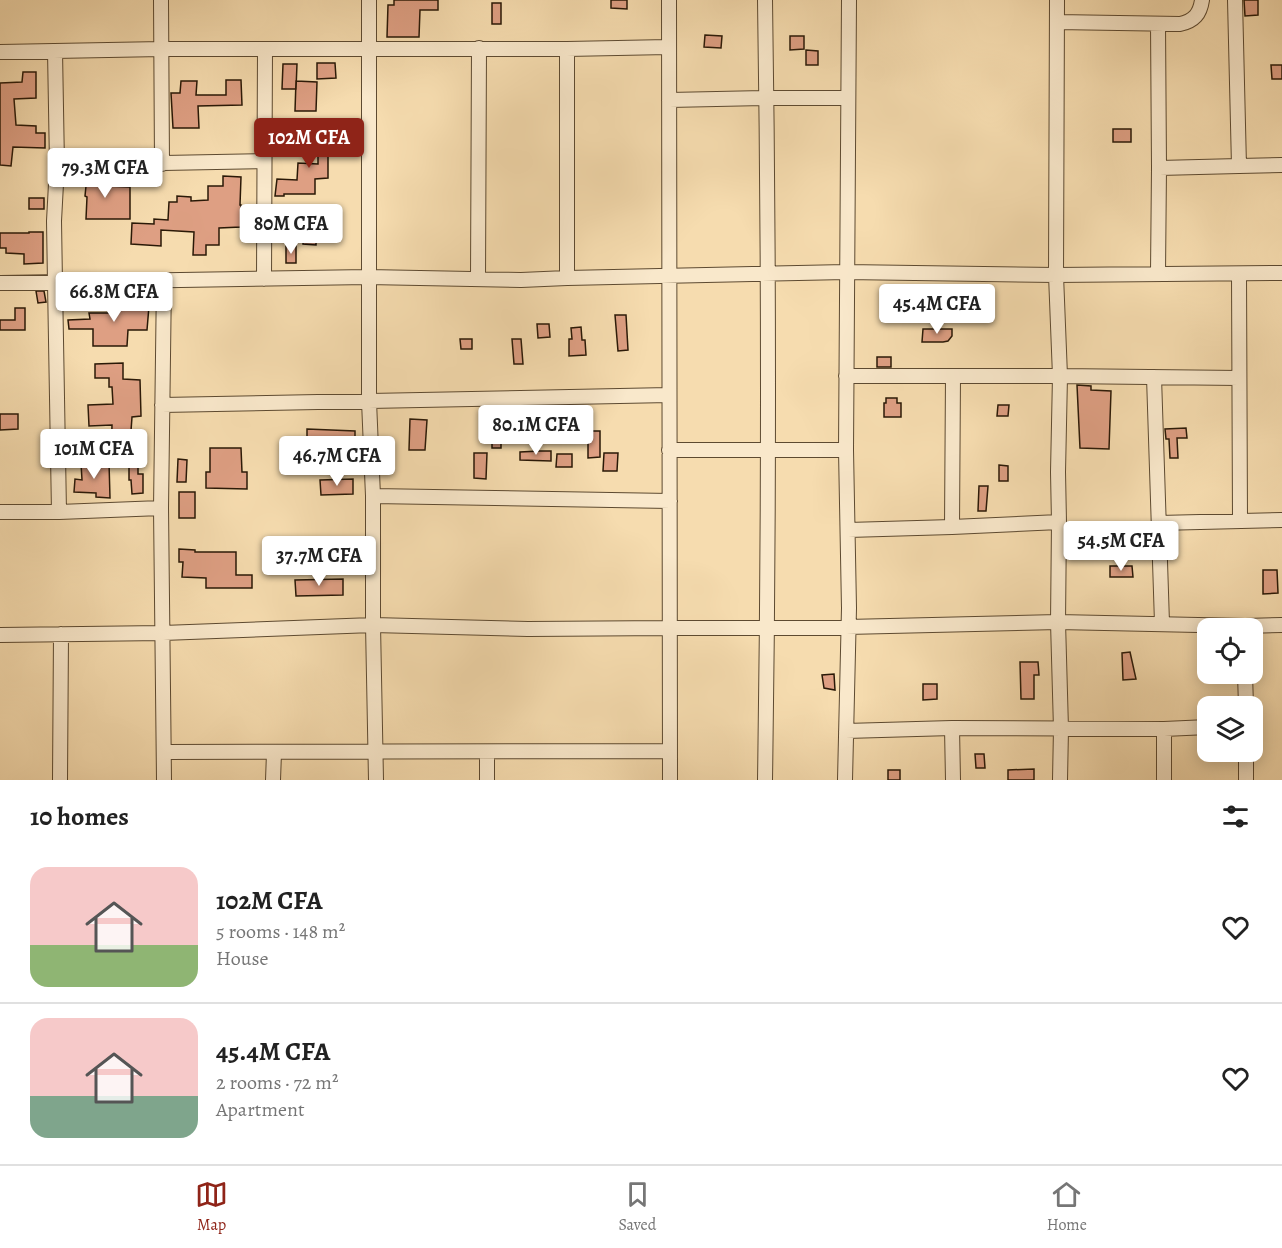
<!DOCTYPE html>
<meta charset="utf-8">
<style>
:root{--surface:#fff;--page:#f2f2f2;--text:#222;--muted:#767676;--line:#e0e0e0;--accent:#8f2418}
body{margin:0;font-family:Alegreya,serif;background:var(--page);color:var(--text);height:100vh;display:flex;flex-direction:column;font-size:22px;white-space:nowrap}
*{box-sizing:border-box;margin:0}
p{font-size:20px;color:var(--muted)}
.icon{flex:none;width:33px;height:33px;fill:none;stroke:currentColor;stroke-width:2;stroke-linecap:round;stroke-linejoin:round}
.map{position:relative;height:780px;overflow:hidden}
.panel{display:flex;flex-direction:column;background:var(--surface);flex:1}
.panel>*{flex:none}
.buttons{position:absolute;left:1197px;top:618px;display:grid;gap:12px}
.buttons a{display:grid;place-items:center;width:66px;height:66px;border-radius:12px;background:var(--surface);box-shadow:0 3px 15px #0003;font-size:30px}
.price{position:absolute;translate:-50% -51px;padding:0 14px;border-radius:6px;background:#fff;color:#222;font-size:20px;line-height:39px;filter:drop-shadow(0 2px 3px #0008)}
.price::after{content:'';position:absolute;left:50%;top:36px;width:18px;height:14px;margin-left:-9px;background:inherit;clip-path:polygon(0 0,100% 0,50% 100%)}
.price.selected{background:var(--accent);color:#fff}
ul{padding:0;list-style:none}
li{display:flex;align-items:center;gap:18px;height:150px;padding:0 30px}
li+li{border-top:2px solid var(--line)}
li span{display:grid;place-items:center;flex:none;width:168px;height:120px;border-radius:18px;color:#555}
li>.icon{margin-inline-start:auto}
span .icon{width:72px;height:72px;fill:#fffc;stroke-width:1}
li b{font-size:26px}
h2{display:flex;justify-content:space-between;align-items:center;height:72px;padding:0 30px;font-size:26px}
.tab-bar{display:flex;justify-content:space-around;align-items:center;height:84px;border-top:2px solid var(--line);background:var(--surface);font-size:16px;color:var(--muted)}
.tab-bar a{display:grid;justify-items:center;gap:3px}
.tab-bar .selected{color:var(--accent)}
.map>svg:first-child{display:block}
.building{fill:#de9f83;stroke:#2a1907;stroke-width:1.5}
.lines{fill:none;stroke-linecap:round;stroke-linejoin:round}
.minor-casing{stroke:#5d4a31;stroke-width:16}
.minor{stroke:#f9e8cb;stroke-width:14}
</style>
<div class="map">
<svg width="1282" height="780" viewBox="0 0 1282 780">
<rect width="100%" height="100%" fill="#f6dcaf"/>
<filter id="stains"><feTurbulence type="fractalNoise" baseFrequency=".00333" numOctaves="4"/><feColorMatrix values="0 0 0 0 .2 0 0 0 0 .09 0 0 0 0 .02 0 0 0 .5 -.17"/></filter>
<radialGradient id="worn" r=".72"><stop offset=".6" stop-color="#630" stop-opacity="0"/><stop offset="1" stop-color="#630" stop-opacity=".3"/></radialGradient>
<!-- building -->
<path class="building" d="M394,0h44v10h-18l-1,27h-32l1,-32h6z
M611,0h16v9l-16,-1z
M1244,0h14v15l-13,1z
M492,3h9v21h-9z
M705,35l17,1 -1,12 -17,-1z
M790,36h14v13l-14,1z
M806,50l12,1v14h-12z
M317,63h18l1,15 -19,1z
M283,64h14l-1,25h-14z
M1271,65h11v14h-10z
M23,72h13v26l-22,1 2,26 20,1v7h9v15l-32,-1 -2,19 -11,-1v-82l22,-1z
M226,80h15l1,25 -44,1 1,22h-26l-2,-35h9l1,-12h16l-1,14h30z
M296,81l21,1 -1,29h-21z
M318,122h10v56l-13,1v15h-31v2h-9l2,-17 20,1 1,-17 20,1z
M1113,129h18v13h-18z
M104,175l2,11 24,1v32h-44l1,-22 -2,-1 1,-10h-14v-9h20v-1z
M223,176l18,1 -1,28h1v22l-22,1v17h-13v10h-13l1,-23 -33,-2v16l-30,-2 1,-21 22,1v-5l14,1 1,-18h8v-6l14,1v4l17,-1v-14h15z
M29,198h15v11h-15z
M304,213l13,1 -1,31 -13,-1z
M29,232h14v31l-19,1v-10l-18,-1v-5h-6v-15h29z
M286,246h10v17h-10z
M36,291h8l2,11 -8,1z
M109,296h14v8l26,2 -2,24h-19l-1,16h-34v-17h-24l-1,-9 22,-1 -1,-6h20z
M15,308h10v22h-25v-10h15z
M615,315h11l2,35 -10,1z
M537,324h12l1,13 -12,1z
M581,327l1,13h3l1,15 -17,1v-17h3l-1,-11z
M923,329h29v7l-4,5 -5,1h-21z
M460,339h12v10h-11z
M512,339h9l2,25h-9z
M877,357h14v10h-14z
M123,363v16l17,1 1,36 -9,1 -2,28h-2v18l-17,-1 1,-37 -23,1 -1,-21 25,-1 -1,-17h-3v-9h-14v-14z
M1077,385l14,1v4l20,1 -2,58 -29,-1z
M886,398h11v5h4v14h-17v-14h2z
M998,405h11l-1,11h-11z
M0,414h18v15l-18,1z
M410,419l17,1 -2,30h-16z
M1186,428l1,10h-10l1,20h-8l-1,-19h-3l-1,-10z
M307,429l48,2v19l-48,-2z
M492,431h9v17h-9z
M588,431h12v26l-12,1z
M210,448h31l1,24h5v17l-41,-1v-16h4z
M540,451h11v10l-31,-1v-8z
M474,453h13l-1,26 -12,-1z
M604,453h14l-1,18h-14z
M557,454h15v13h-16z
M178,459l9,1 -1,22h-9z
M109,462l1,36 -14,-1v-4l-22,-1 1,-13 7,1 -1,-17z
M999,465l9,1v15h-9z
M129,466h9v8h5v19l-11,1 -1,-14h-2z
M353,479v15l-32,1 -1,-15z
M979,486h9l-2,25h-8z
M179,492h16v26h-16z
M326,541h18v19h-18z
M179,549l16,1v2h41v23h16v13h-46v-10l-24,-1 1,-15h-4z
M1110,566h22l1,11h-23z
M1263,570h14l1,23 -15,1z
M343,579v16l-47,1 -1,-16z
M1130,652l6,27 -13,1 -1,-27z
M1020,662h18l1,13h-5v24h-13z
M834,674l1,16 -11,-2 -2,-13z
M923,684h14v15l-14,1z
M975,754h9l1,14h-9z
M1034,769v11h-26v-10z
M888,770h12v10h-12z"/>
<g class="lines">
<defs>
<path id="minor" d="M161,0l1,164
M369,0v401l4,95v129l3,155
M669,0l1,780
M765,0c4,260 4,520 0,780
M1235,0l4,166 43,-1
M1057,22l123,2c14,-3 20,-10 22,-24
M1158,24l1,144 80,-2
M567,49v229
M55,51l2,114 -3,56 1,62 4,229
M0,52l162,-3h405l101,-2
M669,100l97,-2h82
M57,165l207,-4
M1158,273l1,-105
M1239,274l1,246
M264,279l1,-230
M478,279l1,-231
M164,280l-3,228 3,272
M0,283l368,-6 153,3 46,-2 279,-6 210,3 226,-2
M846,376h214l179,2
M1154,377l8,246
M162,405l507,-10
M669,450h177
M373,496l297,5
M0,512h59l102,-4
M1059,522l-1,100 3,107 -1,51
M1159,523l123,-3
M952,527l1,-151
M848,530l104,-3 107,-5 -1,-50 2,-96 -4,-101 1,-275
M0,635l163,-2 210,-8 155,4 142,-1h134l254,-6 187,4 37,-1
M1245,674l1,32
M952,728l1,52
M1164,729v51
M846,731l106,-3 212,1 44,-2
M164,752l506,-1
M1246,752v28
M60,780l1,-146
M273,780l1,-27
M487,780v-28
M845,780l4,-172 -3,-158 3,-450"/>
</defs>
<!-- minor casing -->
<use href="#minor" class="minor-casing"/>
<!-- minor -->
<use href="#minor" class="minor"/>
</g>
<rect width="100%" height="100%" filter="url(#stains)"/>
<rect width="100%" height="100%" fill="url(#worn)"/>
</svg>
<div class="buttons">
<a><svg class="icon" aria-label="locate" viewBox="0 0 24 24"><circle cx="12" cy="12" r="6"/><path d="M12 2v4M12 18v4M2 12h4M18 12h4"/></svg></a>
<a><svg class="icon" aria-label="layers" viewBox="0 0 24 24"><path d="M12 4l9 5-9 5-9-5zM3 14l9 5 9-5"/></svg></a>
</div>
<b class="price selected" style="left:309px;top:169px">102M CFA</b>
<b class="price" style="left:105px;top:199px">79.3M CFA</b>
<b class="price" style="left:291px;top:255px">80M CFA</b>
<b class="price" style="left:114px;top:323px">66.8M CFA</b>
<b class="price" style="left:937px;top:335px">45.4M CFA</b>
<b class="price" style="left:536px;top:456px">80.1M CFA</b>
<b class="price" style="left:94px;top:480px">101M CFA</b>
<b class="price" style="left:337px;top:487px">46.7M CFA</b>
<b class="price" style="left:1121px;top:572px">54.5M CFA</b>
<b class="price" style="left:319px;top:587px">37.7M CFA</b>
</div>
<section class="panel">
<h2>10 homes<svg class="icon" aria-label="filters" viewBox="0 0 24 24"><path d="M4 7h16M4 17h16"/><circle cx="9" cy="7" r="2"/><circle cx="15" cy="17" r="2"/></svg></h2>
<ul>
<li><span style="background:linear-gradient(#f6c9c9 65%,#8fb573 0)"><svg class="icon" aria-label="home" viewBox="0 0 24 24"><path d="M3 11l9-7 9 7M6 9v11h12V9"/></svg></span><div><b>102M CFA</b><p>5 rooms · 148 m²</p><p>House</p></div><svg class="icon" aria-label="heart" viewBox="0 0 24 24"><path d="M12 20l-8-8c-3-5 5-10 8-4 3-6 11-1 8 4z"/></svg></li>
<li><span style="background:linear-gradient(#f6c9c9 65%,#7fa58c 0)"><svg class="icon" aria-label="home" viewBox="0 0 24 24"><path d="M3 11l9-7 9 7M6 9v11h12V9"/></svg></span><div><b>45.4M CFA</b><p>2 rooms · 72 m²</p><p>Apartment</p></div><svg class="icon" aria-label="heart" viewBox="0 0 24 24"><path d="M12 20l-8-8c-3-5 5-10 8-4 3-6 11-1 8 4z"/></svg></li>
</ul>
</section>
<nav class="tab-bar">
<a class="selected"><svg class="icon" aria-label="map" viewBox="0 0 24 24"><path d="M3 6l6-2 6 2 6-2v14l-6 2-6-2-6 2zM9 4v14M15 6v14"/></svg>Map</a>
<a><svg class="icon" aria-label="saved" viewBox="0 0 24 24"><path d="M7 4h10v16l-5-4-5 4z"/></svg>Saved</a>
<a><svg class="icon" aria-label="home" viewBox="0 0 24 24"><path d="M3 11l9-7 9 7M6 9v11h12V9"/></svg>Home</a>
</nav>
